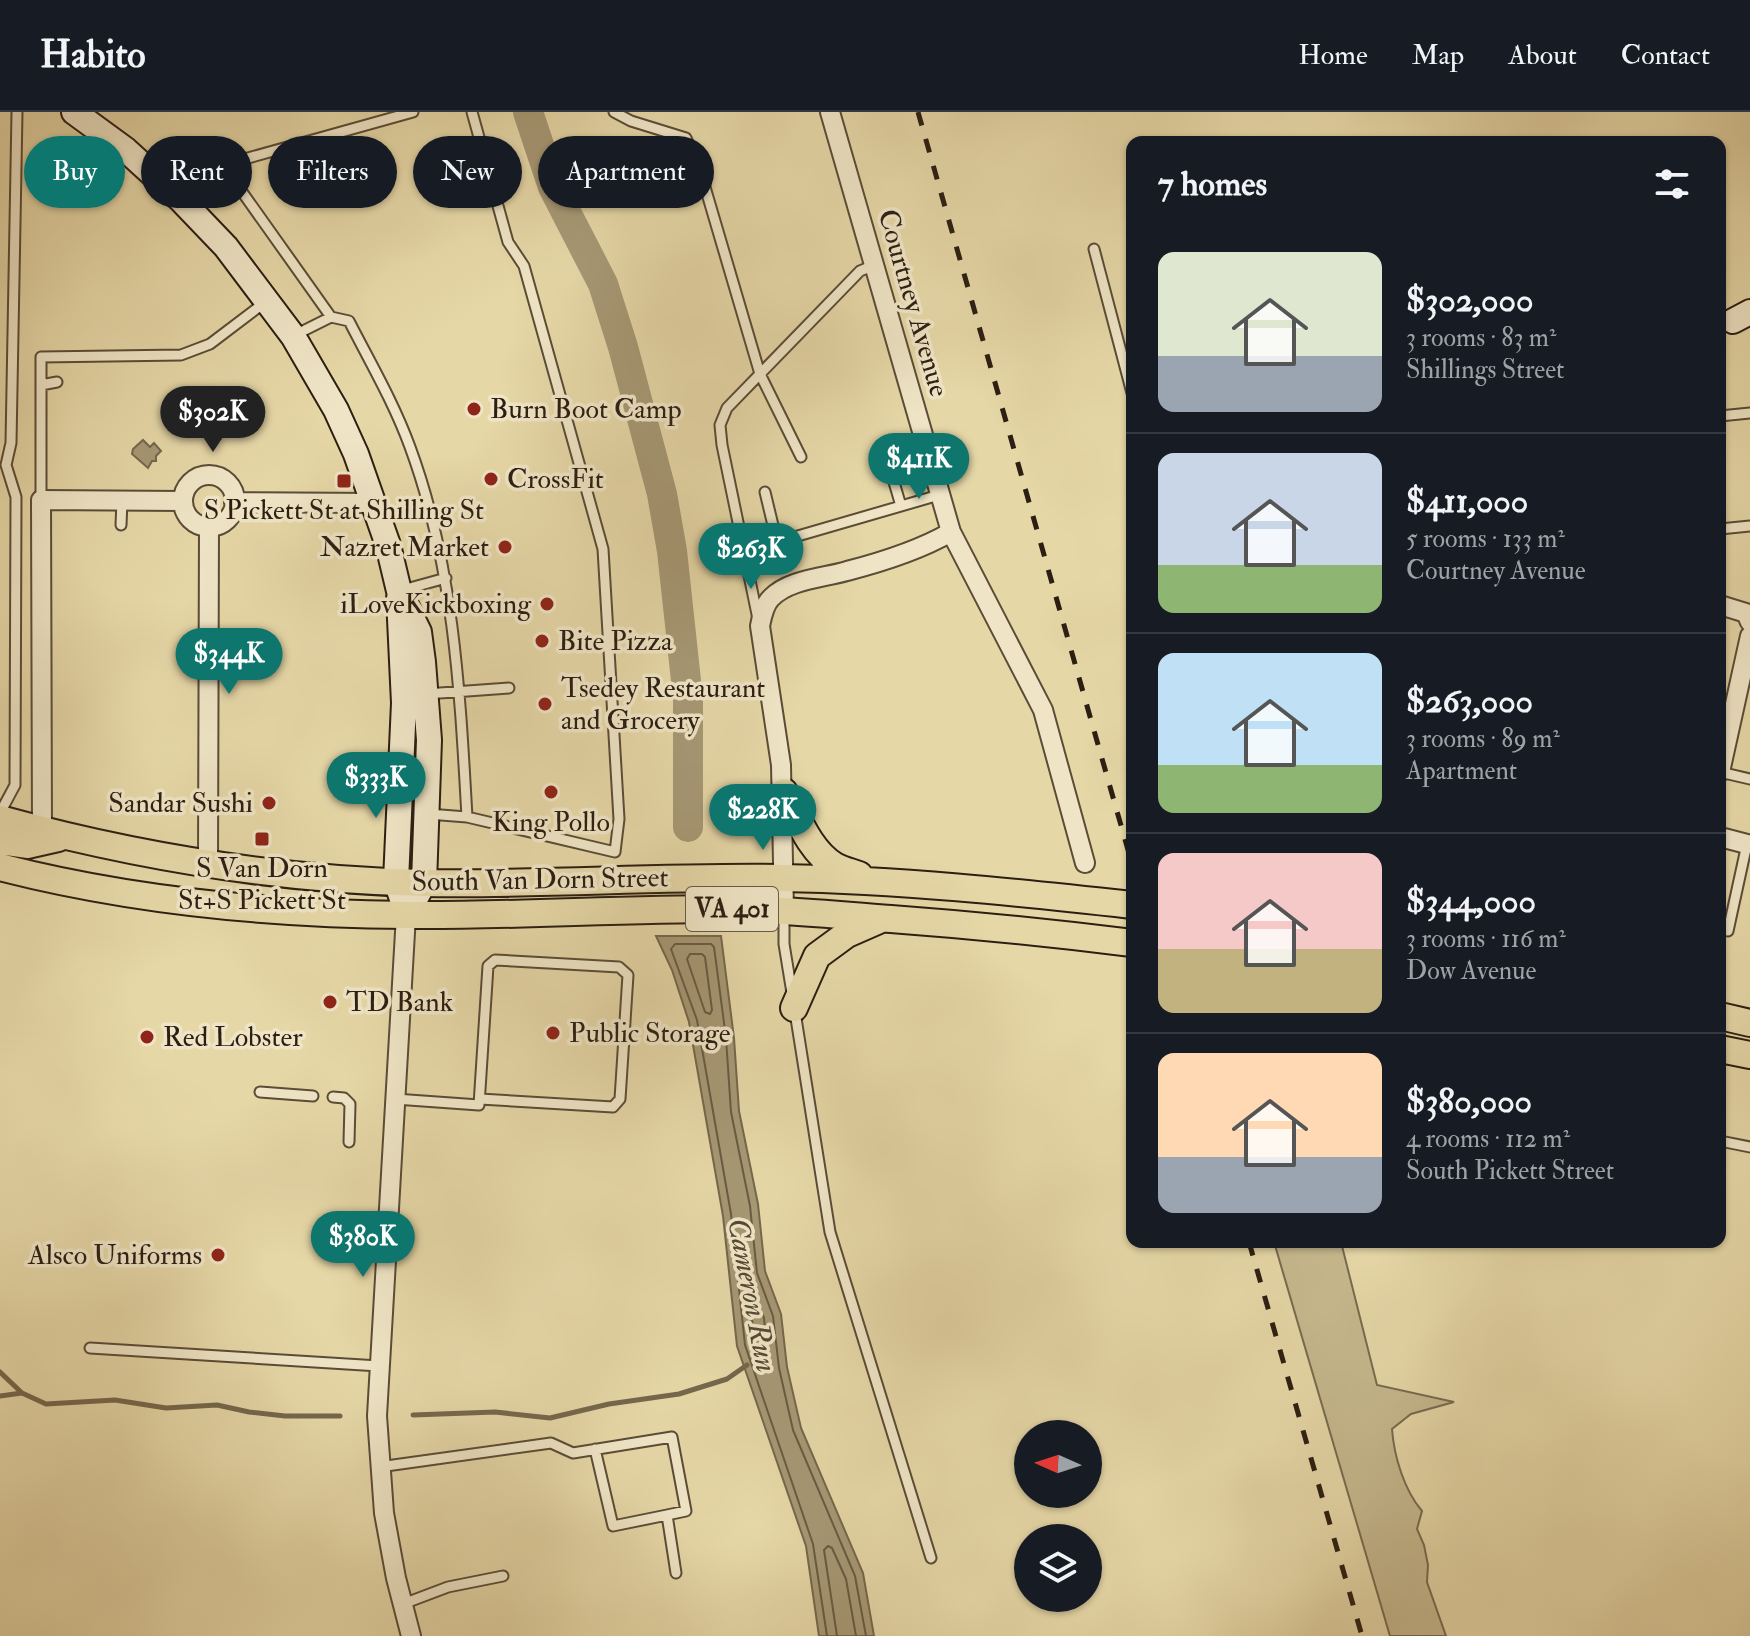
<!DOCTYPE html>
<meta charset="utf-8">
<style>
:root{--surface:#171b24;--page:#242831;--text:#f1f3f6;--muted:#9ea1a6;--line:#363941;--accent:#0f766e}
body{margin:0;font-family:"IM FELL Double Pica",serif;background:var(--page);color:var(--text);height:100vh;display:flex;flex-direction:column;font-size:30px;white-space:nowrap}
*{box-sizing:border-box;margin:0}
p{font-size:26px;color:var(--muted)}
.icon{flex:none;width:44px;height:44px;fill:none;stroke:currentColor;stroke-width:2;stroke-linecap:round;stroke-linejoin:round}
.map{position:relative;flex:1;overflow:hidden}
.side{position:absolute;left:1126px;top:24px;width:600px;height:1112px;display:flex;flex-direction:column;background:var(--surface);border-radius:16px;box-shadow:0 2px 6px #0004}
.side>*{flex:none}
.top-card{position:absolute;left:24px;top:24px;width:760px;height:72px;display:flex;gap:16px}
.needle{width:52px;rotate:273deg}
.fabs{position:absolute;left:1014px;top:1308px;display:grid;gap:16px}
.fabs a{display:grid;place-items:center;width:88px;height:88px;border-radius:50%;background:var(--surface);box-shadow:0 2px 6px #0004;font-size:40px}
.price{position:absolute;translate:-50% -68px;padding:0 18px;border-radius:28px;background:var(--accent);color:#fff;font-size:26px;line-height:52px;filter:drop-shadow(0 2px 4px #0008)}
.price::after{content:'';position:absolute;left:50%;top:48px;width:24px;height:18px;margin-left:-12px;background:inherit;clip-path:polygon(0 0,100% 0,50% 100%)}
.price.current{background:#222;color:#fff}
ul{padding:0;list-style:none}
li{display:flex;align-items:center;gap:24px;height:200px;padding:0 32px}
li+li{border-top:2px solid var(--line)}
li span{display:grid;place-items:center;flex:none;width:224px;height:160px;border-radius:16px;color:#555}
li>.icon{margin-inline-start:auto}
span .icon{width:96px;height:96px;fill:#fffc;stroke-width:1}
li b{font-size:34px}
h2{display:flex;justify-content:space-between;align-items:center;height:96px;padding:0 32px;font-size:34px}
.tag{padding:0 28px;border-radius:36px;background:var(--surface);box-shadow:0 2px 6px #0004;font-size:28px;line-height:72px}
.tag.current{background:var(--accent);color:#fff}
header{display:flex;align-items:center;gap:48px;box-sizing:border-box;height:112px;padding:0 40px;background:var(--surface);border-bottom:2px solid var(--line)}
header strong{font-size:38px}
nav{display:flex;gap:44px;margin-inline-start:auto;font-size:28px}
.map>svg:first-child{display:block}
.green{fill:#c6b88e;stroke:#786b50;stroke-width:2}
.water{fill:#a69874;stroke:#75674d;stroke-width:2}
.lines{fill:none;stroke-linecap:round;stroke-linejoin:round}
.shore{stroke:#685b43;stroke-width:2}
.stream{stroke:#75674d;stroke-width:5}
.river{stroke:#a69874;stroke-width:30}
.service-casing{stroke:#5a4c37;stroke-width:13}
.minor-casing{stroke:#5a4c37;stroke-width:22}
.secondary-casing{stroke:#2b1e12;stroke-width:28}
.primary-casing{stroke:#2b1e12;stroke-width:30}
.service{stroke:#efe5c6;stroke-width:9}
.minor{stroke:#efe5c6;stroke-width:18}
.secondary{stroke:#efe5c6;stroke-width:24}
.primary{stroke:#e6d7a7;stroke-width:26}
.rail{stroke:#2b1e12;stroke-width:5;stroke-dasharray:14 14;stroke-linecap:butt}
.poi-dot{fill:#8f2418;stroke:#efe5c6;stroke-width:3}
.labels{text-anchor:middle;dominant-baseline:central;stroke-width:7;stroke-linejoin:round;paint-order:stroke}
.shield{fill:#efe5c6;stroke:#665a48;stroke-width:2}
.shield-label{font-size:26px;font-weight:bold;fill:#2b1e12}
.street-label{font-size:28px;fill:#2b1e12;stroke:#efe5c6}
.poi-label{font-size:28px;fill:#2b1e12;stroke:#efe5c6;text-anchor:start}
.water-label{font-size:30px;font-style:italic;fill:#564934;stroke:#efe5c6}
</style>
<header>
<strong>Habito</strong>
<nav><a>Home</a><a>Map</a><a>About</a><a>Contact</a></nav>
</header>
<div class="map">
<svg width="1750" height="1524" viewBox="0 0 1750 1524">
<rect width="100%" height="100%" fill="#e6d7a7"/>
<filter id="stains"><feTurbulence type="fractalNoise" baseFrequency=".0025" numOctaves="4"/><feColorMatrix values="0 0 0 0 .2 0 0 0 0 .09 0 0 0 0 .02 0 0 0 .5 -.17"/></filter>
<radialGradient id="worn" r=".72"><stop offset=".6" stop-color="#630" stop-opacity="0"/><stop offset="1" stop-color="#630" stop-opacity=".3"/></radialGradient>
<!-- green -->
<path class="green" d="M1274,1130h67l36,143 77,17 -43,12 -19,15c2,27 12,61 30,82l-5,18 7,16 4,20 -1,17 19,54h-56z"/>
<!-- water -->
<path class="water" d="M143,328l7,7 4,-4 7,8 -5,5v5h-4l-4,7 -16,-14 1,-5z
M656,824h65l13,102 5,73 19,93 7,67 16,43 6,53 14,61 62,145 11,63h-55l-13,-90 -69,-200 -14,-130 -34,-194 -17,-52z"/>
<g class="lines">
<!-- shore -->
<path class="shore" d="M690,842h12l3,3 7,53 -2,4 -5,-2 -18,-53z
M754,1190l4,2 6,14 4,40 -3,4 -4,-2 -7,-17 -3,-37z
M827,1524l-14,-92 -68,-199 -14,-131 -34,-194 -26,-71 4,-5h36l3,3 12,91 5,74 19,94 7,67 16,43 6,52 14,62 62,146 11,60
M837,1524l-13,-86 4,-4 4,2 14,31 10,57"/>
<!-- stream -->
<path class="stream" d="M0,1260l22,21 24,11 69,-4 51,8 51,-3 32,7 36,4h55
M0,1284l22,-3
M413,1303l82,-3 55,6 59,-14 70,-10 48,-15 20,-14"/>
<!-- river -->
<path class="river" d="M528,0l25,75 50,97 20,63 39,147 10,57 16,148v128"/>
<defs>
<path id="service" d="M614,0l17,9 55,17 14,32 60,204 41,83
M223,53l108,152 18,4c21,41 45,82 61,126 44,119 50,245 57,370l148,35 4,-33 -16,-270 -79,-283 -16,-24 -36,-130
M176,79l47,-26 190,-53
M1094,137l38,144
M295,223l36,-18
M41,273l16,-3
M1720,304l30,-3
M891,360l10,34
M765,380l12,50 162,-47
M41,388v-143l140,-2 29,-11 54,-41
M121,413l1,-24
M1720,417l30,-3
M399,479l47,-13
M758,507l-36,-174 -2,-20 7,-17 133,-137 12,-5
M426,582l83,-6
M1720,660l30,7
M0,701l15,-28 1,-288 -10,-32 5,-22 6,-331
M428,702l39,3
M784,800v32l8,49
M1728,819l19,-87
M795,900l35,220 101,326
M260,980l53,4
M333,985l11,1 6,6 -1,38
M395,987l84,6 9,-139 7,-6 124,7 9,8 -8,124 -7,8 -133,-8
M1720,1029l30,6
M90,1236l289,18
M595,1337l18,77 54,-11
M379,1355l172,-24 22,10 99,-16 14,74 -19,4 9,58
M403,1492l45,-17 55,-11"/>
<path id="minor" d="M830,0l121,420 92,178 42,153
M183 389a26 26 0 1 1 52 0a26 26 0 1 1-52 0Z
M234,390l141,1
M1720,493l26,8 4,9
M1720,660l30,-136
M42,719l-1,-331 142,1
M1720,725l27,7
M208,753l1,-339
M784,799l-3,-146 -21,-139c2,-10 4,-21 11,-28 18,-19 53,-20 76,-27 35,-9 73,-21 104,-39
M406,803l-29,501 7,97 12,65 15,58"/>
<path id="secondary" d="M74,0l52,38 56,51 44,46 67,89 43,74 20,44 32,91 11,46 20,41 4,30 6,78 -5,143 -18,32
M1733,209l17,-9
M399,486l5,105 -8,178 6,18"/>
<path id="primary" d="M784,680c13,24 26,60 51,74 7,4 16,6 24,9
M0,707c139,38 280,61 424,64 119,2 239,-7 358,-5 117,2 233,14 350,27
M0,729l27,4 31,-7
M0,755c132,34 271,47 408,48 104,1 209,-6 314,-6 57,0 113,6 169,10 81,6 161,14 241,24
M794,896l23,-52 30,-22 32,-14
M1720,904l30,7
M1720,937l30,6"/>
</defs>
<!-- service casing -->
<use href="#service" class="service-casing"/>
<!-- minor casing -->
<use href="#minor" class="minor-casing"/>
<!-- secondary casing -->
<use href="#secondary" class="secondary-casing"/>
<!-- primary casing -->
<use href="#primary" class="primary-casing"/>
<!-- service -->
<use href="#service" class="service"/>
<!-- minor -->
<use href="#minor" class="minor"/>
<!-- secondary -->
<use href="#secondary" class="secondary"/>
<!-- primary -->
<use href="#primary" class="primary"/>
<!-- rail -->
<path class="rail" d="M918,0l214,752
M1249,1130l113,394"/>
</g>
<!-- markers -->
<g class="poi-dot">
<circle cx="474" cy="297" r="8"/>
<circle cx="491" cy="367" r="8"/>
<rect x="336" y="361" width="16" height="16" rx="4"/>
<circle cx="505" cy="435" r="8"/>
<circle cx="547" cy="492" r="8"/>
<circle cx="542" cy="529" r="8"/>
<circle cx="545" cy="592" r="8"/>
<circle cx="551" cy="680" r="8"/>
<circle cx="269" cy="691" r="8"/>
<rect x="254" y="719" width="16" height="16" rx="4"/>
<circle cx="330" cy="890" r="8"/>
<circle cx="553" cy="921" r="8"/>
<circle cx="147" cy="925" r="8"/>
<circle cx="218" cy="1143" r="8"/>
</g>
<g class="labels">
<!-- shield labels -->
<rect class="shield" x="686" y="775" width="92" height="44" rx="6"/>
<g class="shield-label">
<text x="732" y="797">VA 401</text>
</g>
<!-- street labels -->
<g class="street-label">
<text transform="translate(913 191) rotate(74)">Courtney Avenue</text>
<text transform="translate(540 768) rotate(-1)">South Van Dorn Street</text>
</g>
<!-- poi labels -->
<g class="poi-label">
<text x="490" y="297">Burn Boot Camp</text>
<text x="507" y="367">CrossFit</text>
<text x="344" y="398" text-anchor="middle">S Pickett St at Shilling St</text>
<text x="489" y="435" text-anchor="end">Nazret Market</text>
<text x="531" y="492" text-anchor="end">iLoveKickboxing</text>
<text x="558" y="529">Bite Pizza</text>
<text x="561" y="576">Tsedey Restaurant<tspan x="561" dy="32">and Grocery</tspan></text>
<text x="253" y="691" text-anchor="end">Sandar Sushi</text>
<text x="551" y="710" text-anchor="middle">King Pollo</text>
<text x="262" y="756" text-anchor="middle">S Van Dorn<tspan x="262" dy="32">St+S Pickett St</tspan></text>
<text x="346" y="890">TD Bank</text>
<text x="569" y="921">Public Storage</text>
<text x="163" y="925">Red Lobster</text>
<text x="202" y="1143" text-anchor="end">Alsco Uniforms</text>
</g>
<!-- water labels -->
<g class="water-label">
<text transform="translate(752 1183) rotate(79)">Cameron Run</text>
</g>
</g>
<rect width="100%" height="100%" filter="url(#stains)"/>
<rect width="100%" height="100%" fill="url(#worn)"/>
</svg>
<div class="fabs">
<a><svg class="needle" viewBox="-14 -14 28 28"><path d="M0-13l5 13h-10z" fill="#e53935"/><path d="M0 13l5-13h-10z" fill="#9ea1a6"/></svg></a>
<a><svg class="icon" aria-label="layers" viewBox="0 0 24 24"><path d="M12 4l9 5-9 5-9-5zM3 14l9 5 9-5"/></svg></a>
</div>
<b class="price current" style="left:213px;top:342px">$302K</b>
<b class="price" style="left:919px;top:389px">$411K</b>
<b class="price" style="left:751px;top:479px">$263K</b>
<b class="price" style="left:229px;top:584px">$344K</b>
<b class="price" style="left:376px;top:708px">$333K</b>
<b class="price" style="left:763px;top:740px">$228K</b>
<b class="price" style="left:363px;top:1167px">$380K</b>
<div class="top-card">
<a class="tag current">Buy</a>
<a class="tag">Rent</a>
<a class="tag">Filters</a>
<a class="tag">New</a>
<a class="tag">Apartment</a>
</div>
<section class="side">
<h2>7 homes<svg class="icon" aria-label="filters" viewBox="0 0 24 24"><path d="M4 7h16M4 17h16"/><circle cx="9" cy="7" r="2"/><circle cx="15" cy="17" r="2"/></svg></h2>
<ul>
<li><span style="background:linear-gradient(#dfe7d0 65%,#9aa5b1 0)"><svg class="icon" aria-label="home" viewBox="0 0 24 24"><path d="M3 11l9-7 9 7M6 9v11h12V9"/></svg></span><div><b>$302,000</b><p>3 rooms · 83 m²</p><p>Shillings Street</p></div></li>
<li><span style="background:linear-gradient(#c9d6e8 70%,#8fb573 0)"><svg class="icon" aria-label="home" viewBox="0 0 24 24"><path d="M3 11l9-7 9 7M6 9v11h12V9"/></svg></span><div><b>$411,000</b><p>5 rooms · 133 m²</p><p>Courtney Avenue</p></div></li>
<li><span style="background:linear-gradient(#bfe0f5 70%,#8fb573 0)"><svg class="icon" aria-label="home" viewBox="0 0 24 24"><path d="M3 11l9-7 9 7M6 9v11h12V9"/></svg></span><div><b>$263,000</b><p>3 rooms · 89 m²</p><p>Apartment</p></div></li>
<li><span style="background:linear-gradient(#f6c9c9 60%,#c2b280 0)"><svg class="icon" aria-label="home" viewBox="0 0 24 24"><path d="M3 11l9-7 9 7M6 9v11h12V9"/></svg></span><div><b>$344,000</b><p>3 rooms · 116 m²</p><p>Dow Avenue</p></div></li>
<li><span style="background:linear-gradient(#ffd9b3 65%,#9aa5b1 0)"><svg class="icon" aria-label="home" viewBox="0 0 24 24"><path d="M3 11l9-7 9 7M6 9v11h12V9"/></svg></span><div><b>$380,000</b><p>4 rooms · 112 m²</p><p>South Pickett Street</p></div></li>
</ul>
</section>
</div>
